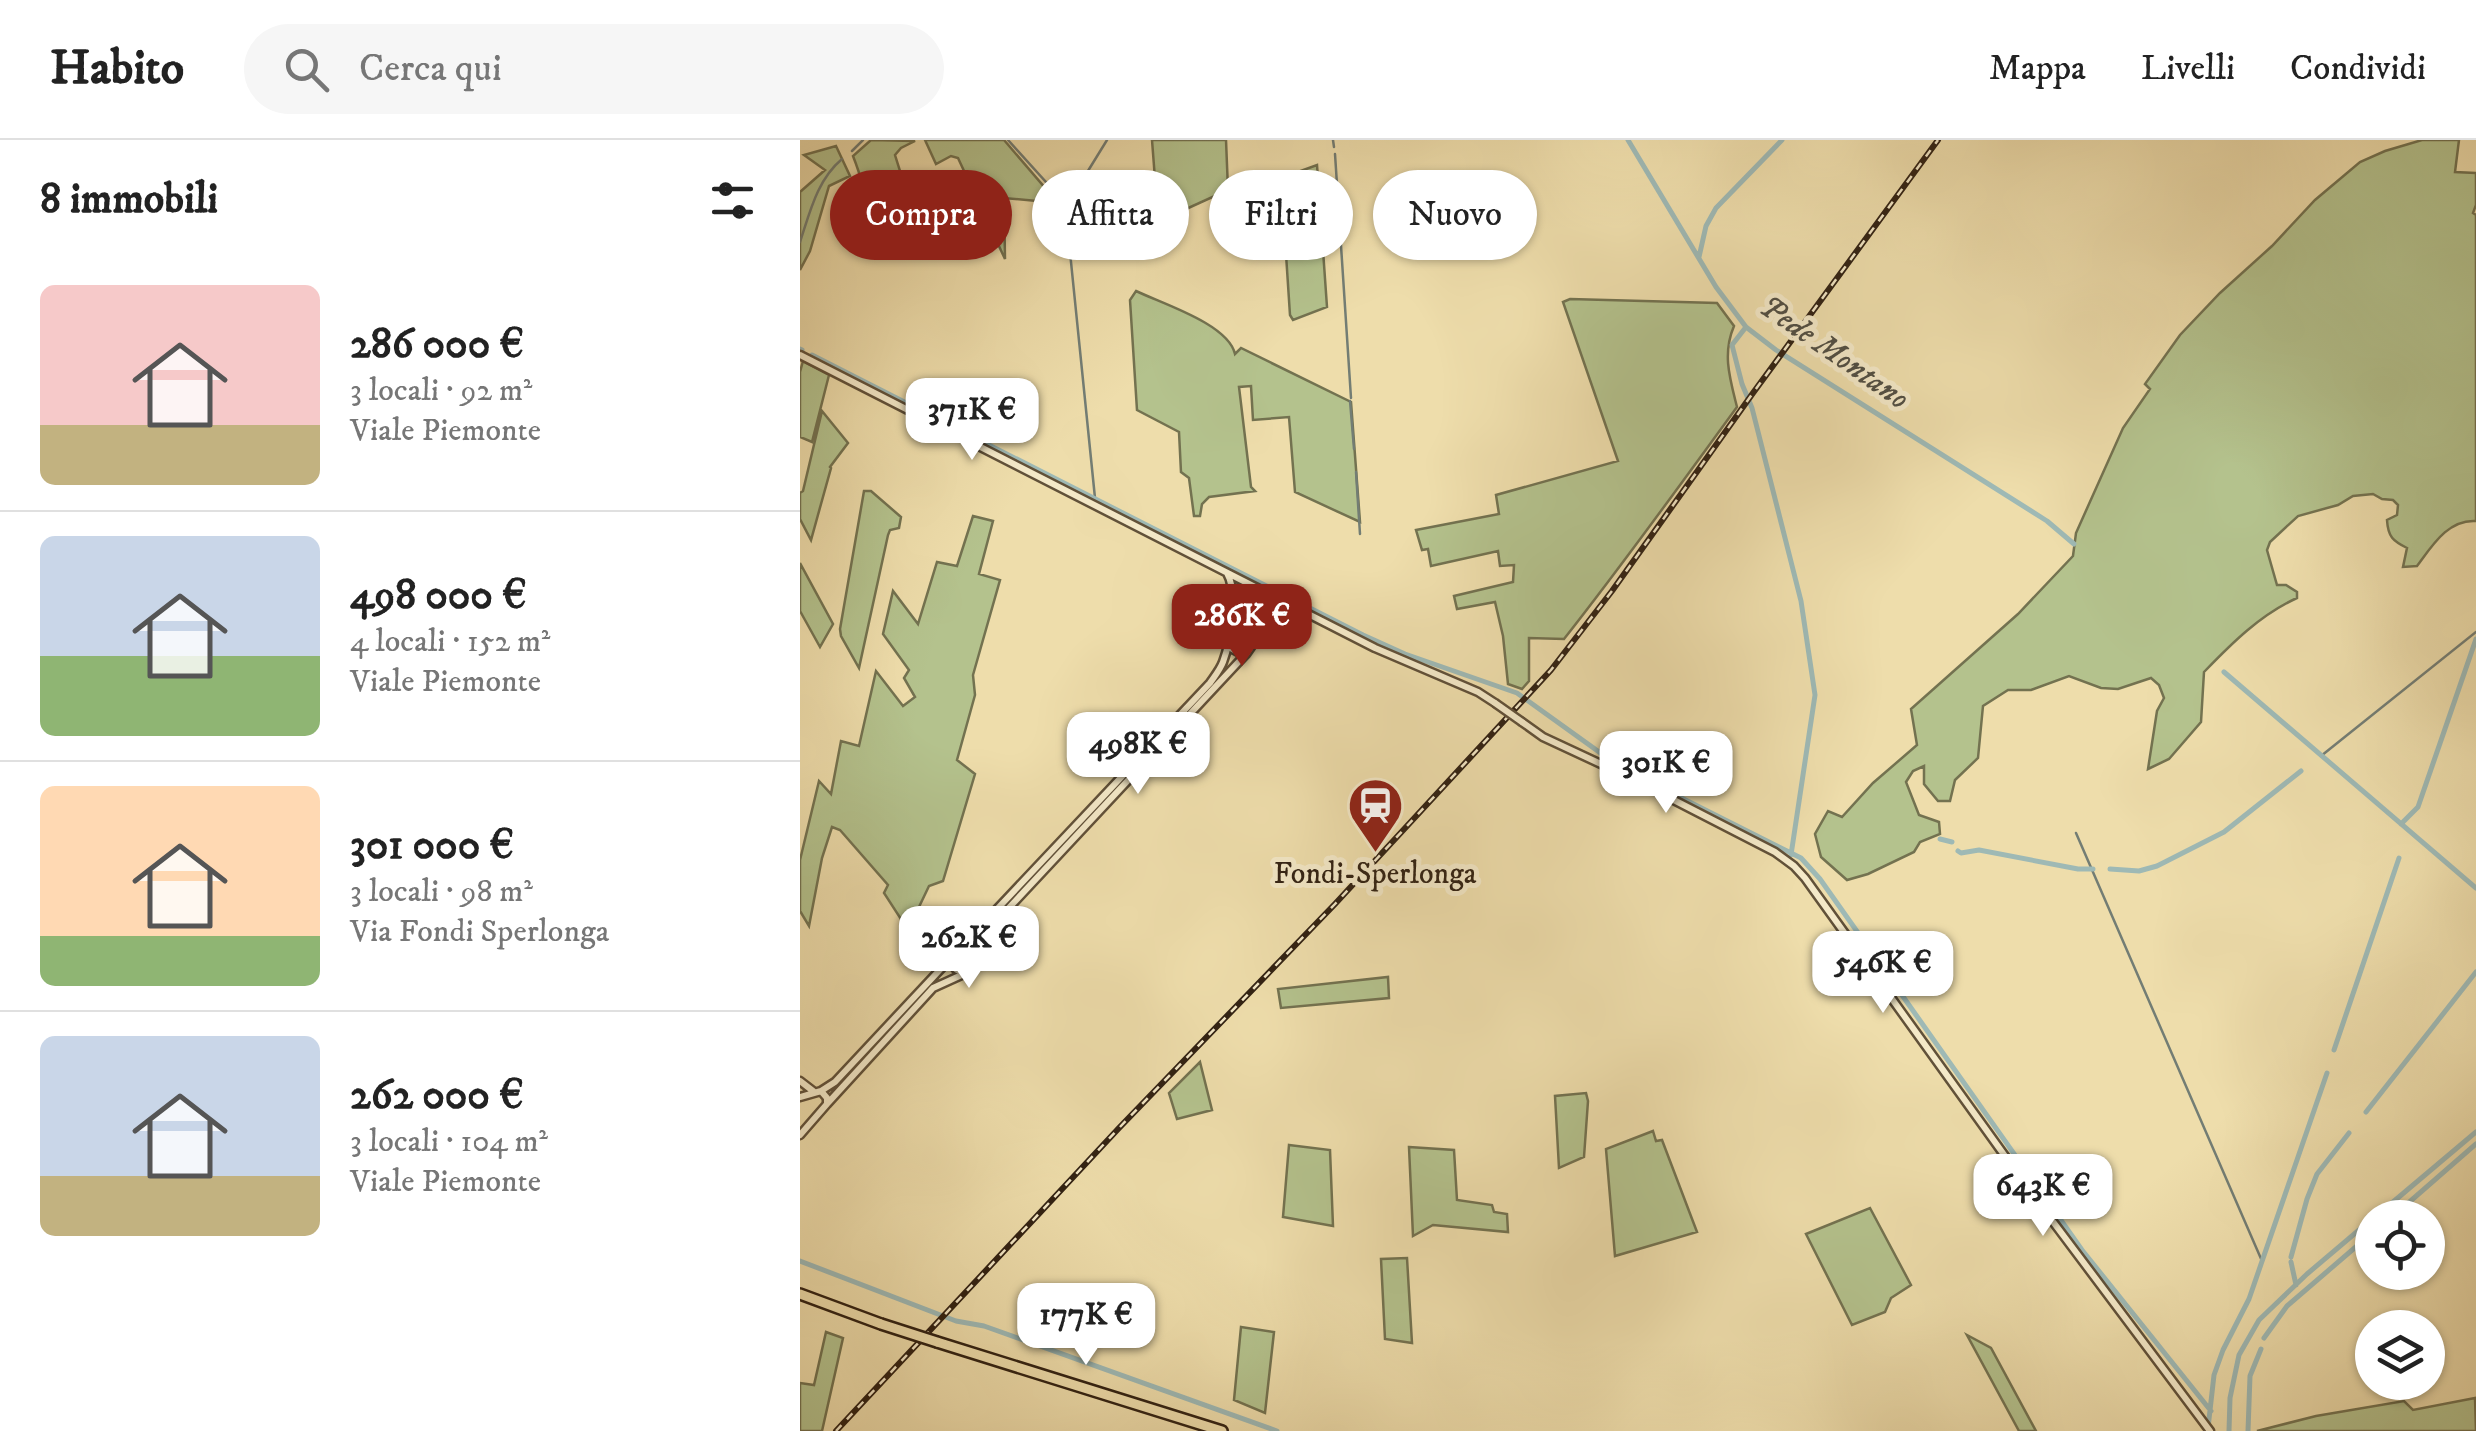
<!DOCTYPE html>
<html lang="it">
<meta charset="utf-8">
<style>
:root{--surface:#fff;--page:#f6f6f6;--text:#222;--muted:#767676;--line:#e0e0e0;--accent:#8f2418}
body{margin:0;font-family:"IM FELL DW Pica",serif;background:var(--page);color:var(--text);height:100vh;display:flex;flex-direction:column;font-size:38px;white-space:nowrap}
*{box-sizing:border-box;margin:0}
p{font-size:32px;color:var(--muted)}
.icon{flex:none;width:55px;height:55px;fill:none;stroke:currentColor;stroke-width:2;stroke-linecap:round;stroke-linejoin:round}
.map{position:relative;flex:1;overflow:hidden}
.details{display:flex;flex-direction:column;background:var(--surface);width:800px}
.details>*{flex:none}
.banner{position:absolute;left:30px;top:30px;width:950px;height:90px;display:flex;gap:20px}
.buttons{position:absolute;left:1555px;top:1060px;display:grid;gap:20px}
.buttons a{display:grid;place-items:center;width:90px;height:90px;border-radius:50%;background:var(--surface);box-shadow:0 2px 8px #0004;font-size:50px}
.price{position:absolute;translate:-50% -85px;padding:0 22px;border-radius:20px;background:#fff;color:#222;font-size:32px;line-height:65px;filter:drop-shadow(0 2px 5px #0008)}
.price::after{content:'';position:absolute;left:50%;top:60px;width:30px;height:22px;margin-left:-15px;background:inherit;clip-path:polygon(0 0,100% 0,50% 100%)}
.price.active{background:var(--accent);color:#fff}
ul{padding:0;list-style:none}
li{display:flex;align-items:center;gap:30px;height:250px;padding:0 40px}
li+li{border-top:2px solid var(--line)}
li span{display:grid;place-items:center;flex:none;width:280px;height:200px;border-radius:15px;color:#555}
li>.icon{margin-inline-start:auto}
span .icon{width:120px;height:120px;fill:#fffc;stroke-width:1}
li b{font-size:42px}
h2{display:flex;justify-content:space-between;align-items:center;height:120px;padding:0 40px;font-size:42px}
.chip{padding:0 35px;border-radius:45px;background:var(--surface);box-shadow:0 2px 8px #0004;font-size:35px;line-height:90px}
.chip.active{background:var(--accent);color:#fff}
header{display:flex;align-items:center;gap:60px;box-sizing:border-box;height:140px;padding:0 50px;background:var(--surface);border-bottom:2px solid var(--line)}
header strong{font-size:48px}
nav{display:flex;gap:55px;margin-inline-start:auto;font-size:35px}
.search{width:700px;height:90px;background:var(--page);display:flex;align-items:center;gap:25px;box-sizing:border-box;padding:0 35px;border-radius:55px;color:var(--muted);font-size:38px}
main{display:flex;flex:1;min-height:0}
.map>svg:first-child{display:block}
.green{fill:#b4c28d;stroke:#737250;stroke-width:2.5}
.lines{fill:none;stroke-linecap:round;stroke-linejoin:round}
.stream{stroke:#737d74;stroke-width:2.5}
.canal{stroke:#9eb9b5;stroke-width:5}
.minor-casing{stroke:#615139;stroke-width:11}
.major-casing{stroke:#322213;stroke-width:14}
.minor{stroke:#f4e9c8;stroke-width:6}
.major{stroke:#eeddab;stroke-width:9}
.rail-casing{stroke:#322213;stroke-width:6}
.rail{stroke:#f4e9c8;stroke-width:2.5;stroke-dasharray:8;stroke-linecap:butt}
.minor-bridge-casing{stroke:#615139;stroke-width:11;stroke-linecap:butt}
.major-bridge-casing{stroke:#322213;stroke-width:14;stroke-linecap:butt}
.minor-bridge{stroke:#f4e9c8;stroke-width:6}
.major-bridge{stroke:#eeddab;stroke-width:9}
.labels{text-anchor:middle;dominant-baseline:central;stroke-width:10;stroke-linejoin:round;paint-order:stroke}
.poi-label{font-size:30px;fill:#322213;stroke:#f4e9c8}
.water-label{font-size:32px;font-style:italic;fill:#524f44;stroke:#f4e9c8}
</style>
<header>
<strong>Habito</strong>
<div class="search"><svg class="icon" aria-label="search" viewBox="0 0 24 24"><circle cx="10" cy="10" r="6"/><path d="M15 15l6 6"/></svg>Cerca qui</div>
<nav><a>Mappa</a><a>Livelli</a><a>Condividi</a></nav>
</header>
<main>
<section class="details">
<h2>8 immobili<svg class="icon" aria-label="filters" viewBox="0 0 24 24"><path d="M4 7h16M4 17h16"/><circle cx="9" cy="7" r="2"/><circle cx="15" cy="17" r="2"/></svg></h2>
<ul>
<li><span style="background:linear-gradient(#f6c9c9 70%,#c2b280 0)"><svg class="icon" aria-label="home" viewBox="0 0 24 24"><path d="M3 11l9-7 9 7M6 9v11h12V9"/></svg></span><div><b>286 000 €</b><p>3 locali · 92 m²</p><p>Viale Piemonte</p></div></li>
<li><span style="background:linear-gradient(#c9d6e8 60%,#8fb573 0)"><svg class="icon" aria-label="home" viewBox="0 0 24 24"><path d="M3 11l9-7 9 7M6 9v11h12V9"/></svg></span><div><b>498 000 €</b><p>4 locali · 152 m²</p><p>Viale Piemonte</p></div></li>
<li><span style="background:linear-gradient(#ffd9b3 75%,#8fb573 0)"><svg class="icon" aria-label="home" viewBox="0 0 24 24"><path d="M3 11l9-7 9 7M6 9v11h12V9"/></svg></span><div><b>301 000 €</b><p>3 locali · 98 m²</p><p>Via Fondi Sperlonga</p></div></li>
<li><span style="background:linear-gradient(#c9d6e8 70%,#c2b280 0)"><svg class="icon" aria-label="home" viewBox="0 0 24 24"><path d="M3 11l9-7 9 7M6 9v11h12V9"/></svg></span><div><b>262 000 €</b><p>3 locali · 104 m²</p><p>Viale Piemonte</p></div></li>
</ul>
</section>
<div class="map">
<svg width="1676" height="1291" viewBox="0 0 1676 1291">
<rect width="100%" height="100%" fill="#eeddab"/>
<filter id="stains"><feTurbulence type="fractalNoise" baseFrequency=".002" numOctaves="4"/><feColorMatrix values="0 0 0 0 .2 0 0 0 0 .09 0 0 0 0 .02 0 0 0 .5 -.17"/></filter>
<radialGradient id="worn" r=".72"><stop offset=".6" stop-color="#630" stop-opacity="0"/><stop offset="1" stop-color="#630" stop-opacity=".3"/></radialGradient>
<!-- green -->
<path class="green" d="M71,0l44,1 -14,7 -6,7 21,67 -31,10 3,16 -36,2c21,-34 15,-58 1,-94z
M125,0h79l54,63 -54,-5 1,61 -47,-101 -7,-2 -15,8z
M352,0h74l2,50 -66,30 -4,-2z
M1622,0h37l-4,32 21,1v32l-3,8 3,2v306c-28,-2 -44,25 -59,45l-14,1 4,-19c-14,-7 -19,-11 -20,-28l10,-5 1,-10 -5,-5 -11,-1 -9,-5 -20,2 -15,9 -40,11 -28,26 -3,8 10,35h9l11,7v6c-37,17 -65,45 -93,74l-3,50 -32,37 -21,10 9,-58 7,-13 -5,-13 -8,-7 -33,11 -17,-1 -32,-12 -38,14h-23l-25,16 -5,52 -23,22 -5,21h-12l-14,-17v-18l-11,5 -7,11 13,33 20,7 1,12 -20,8 -6,10 -46,22 -21,6 -26,-23 -6,-23 13,-23 14,6 31,-34 44,-38 -6,-36 107,-95 55,-58 3,-23 47,-105 27,-39 -5,-5 35,-49 40,-42 52,-47 43,-46 45,-38 25,-11z
M36,6l14,30 -21,10 -19,65 -10,19v-78l25,-22 -21,-15z
M517,25l10,142 -34,13 -3,-5 -9,-137z
M336,151c27,13 92,33 99,63l6,-6 110,54 9,120 -65,-30 -6,-75 -36,3 -2,-34 -12,1 12,100 4,4 -46,6 -7,7 -2,12h-6l-5,-38 -8,-6 -2,-40 -42,-22 -7,-110z
M770,159l147,4 17,23c-12,28 -4,53 3,81 -57,78 -113,156 -173,232l-35,-1v43l-7,8 -14,-5 -5,-48 -8,-34 -38,7 -3,-13 59,-14 1,-17 -14,1 -2,-15 -67,15 -3,-17 -6,1 -6,-20 83,-16 -3,-19 122,-34 -55,-159z
M3,221l26,14 -17,67 -12,-5v-65z
M22,271l26,32 -18,24 1,1 -20,72 -11,-21v-26l3,-2z
M64,351h7l30,26 -2,11 -9,2 -2,5 -29,133 -18,-32 -1,-7z
M173,376l20,5 -14,53 21,6 -27,95 2,20 -18,65 18,14 -32,107 -14,5 -21,44 -24,-37 4,-8 -48,-55 -8,-3 -10,31 -13,68 -9,-15v-51l19,-79 12,13 10,-53 18,5 17,-75 27,35 12,-9 -11,-19 5,-8 -26,-36 10,-43 25,33 19,-62 20,4z
M0,423l33,61 -13,23 -20,-36z
M588,837l1,21 -108,10 -3,-19z
M400,922l12,48 -35,9 -8,-26z
M786,953l2,8 -4,56 -25,11 -4,-72z
M853,991l3,10 6,-1 35,92 -82,24 -9,-107z
M489,1005l41,5 3,76 -50,-9z
M609,1007l45,3 3,50 35,5 2,7 13,2 1,18 -75,-7 -20,11z
M1070,1068l41,77 -20,13 -6,14 -33,13 -46,-91z
M607,1118l5,85 -27,-4 -4,-80z
M441,1187l33,5 -9,81 -31,-13z
M26,1192l17,6 -21,93h-22v-48l14,2z
M1167,1195l24,13 45,83h-17z
M1675,1258l1,33h-219l59,-15 88,-15 9,9z"/>
<g class="lines">
<!-- stream -->
<path class="stream" d="M208,0l57,63 30,295
M533,0l1,7
M52,11l11,-11
M535,14l16,244
M264,60l19,-21 24,-39
M0,102c10,-30 17,-62 42,-83
M550,261l4,48
M556,332l4,62
M1521,616l155,-124
M1276,693l186,428"/>
<!-- canal -->
<path class="canal" d="M828,0l88,147 30,40 30,23 271,171 27,23
M899,117l7,-31 10,-18 66,-68
M946,187l-14,18 10,39 10,24 49,193 14,94 -24,160
M0,209l2,1
M12,215l551,280 42,19 112,39 103,74 181,91 19,21 262,371 129,161
M1424,532l252,216
M1601,684l17,-17 58,-168
M1140,699l12,3
M1158,711l3,2 18,-3 99,19h15
M1310,729l29,2 18,-5 67,-34 77,-61
M1534,910l65,-192
M1566,972l110,-140
M1574,1078l102,-86
M1591,1078l85,-74
M1491,1117l16,-58 10,-25 32,-41
M0,1121l156,60 28,5 293,105
M1491,1122l5,23
M1464,1198l23,-32 85,-73
M1408,1288l6,-53 9,-25 26,-51 78,-226
M1429,1291l1,-33 9,-43 20,-35 48,-46 65,-55
M1448,1291l2,-55 11,-27"/>
<defs>
<path id="minor" d="M0,215l575,293 103,44 17,11
M433,468c15,-21 34,-11 34,14
M427,506l11,6 14,-17 7,-1
M722,582l21,15 88,41 144,74 19,14 11,12 228,317 177,236
M164,805c17,7 18,17 2,28 -10,-2 -13,-4 -15,-15l259,-275c4,-6 10,-13 13,-21 8,-21 15,-70 4,-89
M178,813l13,-26 255,-273 28,-40 18,-9
M0,941l13,10
M21,951l14,-9 115,-123
M0,957l21,-6 6,7v6l-27,31
M27,964l106,-116 33,-15"/>
<path id="major" d="M0,1154l81,30
M137,1202l285,89"/>
</defs>
<!-- minor casing -->
<use href="#minor" class="minor-casing"/>
<!-- major casing -->
<use href="#major" class="major-casing"/>
<!-- minor -->
<use href="#minor" class="minor"/>
<!-- major -->
<use href="#major" class="major"/>
<defs>
<path id="rail" d="M36,1291l283,-303 216,-224 216,-234 61,-79 141,-198 185,-253"/>
</defs>
<!-- rail casing -->
<use href="#rail" class="rail-casing"/>
<!-- rail -->
<use href="#rail" class="rail"/>
<defs>
<path id="minor-bridge" d="M695,563l27,19"/>
<path id="major-bridge" d="M81,1184l56,18"/>
</defs>
<!-- minor-bridge casing -->
<use href="#minor-bridge" class="minor-bridge-casing"/>
<!-- major-bridge casing -->
<use href="#major-bridge" class="major-bridge-casing"/>
<!-- minor-bridge -->
<use href="#minor-bridge" class="minor-bridge"/>
<!-- major-bridge -->
<use href="#major-bridge" class="major-bridge"/>
</g>
<!-- icons -->
<defs>
<symbol id="station-pin" viewBox="-11 -11 22 30"><path d="M0 17L-7.5 6A9.5 9.5 0 1 1 7.5 6Z" fill="#8f2418" stroke="#f4e9c8"/><path d="M-3-6H3Q5-6 5-4V2Q5 4 3 4L4.5 6H3L1.5 4h-3L-3 6H-4.5L-3 4Q-5 4-5 2V-4Q-5-6-3-6ZM-3.5-4v3h7v-3ZM-3.5 1v1.5H-2V1ZM2 1v1.5H3.5V1Z" fill="#fff"/></symbol>
</defs>
<g fill-rule="evenodd">
<use href="#station-pin" x="544" y="634" width="63" height="86"/>
</g>
<g class="labels">
<!-- poi labels -->
<g class="poi-label">
<text x="575" y="734">Fondi-Sperlonga</text>
</g>
<!-- water labels -->
<g class="water-label">
<text transform="translate(1034 213) rotate(35)">Pede Montano</text>
</g>
</g>
<rect width="100%" height="100%" filter="url(#stains)"/>
<rect width="100%" height="100%" fill="url(#worn)"/>
</svg>
<div class="buttons">
<a><svg class="icon" aria-label="locate" viewBox="0 0 24 24"><circle cx="12" cy="12" r="6"/><path d="M12 2v4M12 18v4M2 12h4M18 12h4"/></svg></a>
<a><svg class="icon" aria-label="layers" viewBox="0 0 24 24"><path d="M12 4l9 5-9 5-9-5zM3 14l9 5 9-5"/></svg></a>
</div>
<b class="price" style="left:172px;top:323px">371K €</b>
<b class="price active" style="left:442px;top:529px">286K €</b>
<b class="price" style="left:338px;top:657px">498K €</b>
<b class="price" style="left:866px;top:676px">301K €</b>
<b class="price" style="left:169px;top:851px">262K €</b>
<b class="price" style="left:1083px;top:876px">546K €</b>
<b class="price" style="left:1243px;top:1099px">643K €</b>
<b class="price" style="left:286px;top:1228px">177K €</b>
<div class="banner">
<a class="chip active">Compra</a>
<a class="chip">Affitta</a>
<a class="chip">Filtri</a>
<a class="chip">Nuovo</a>
</div>
</div>
</main>
